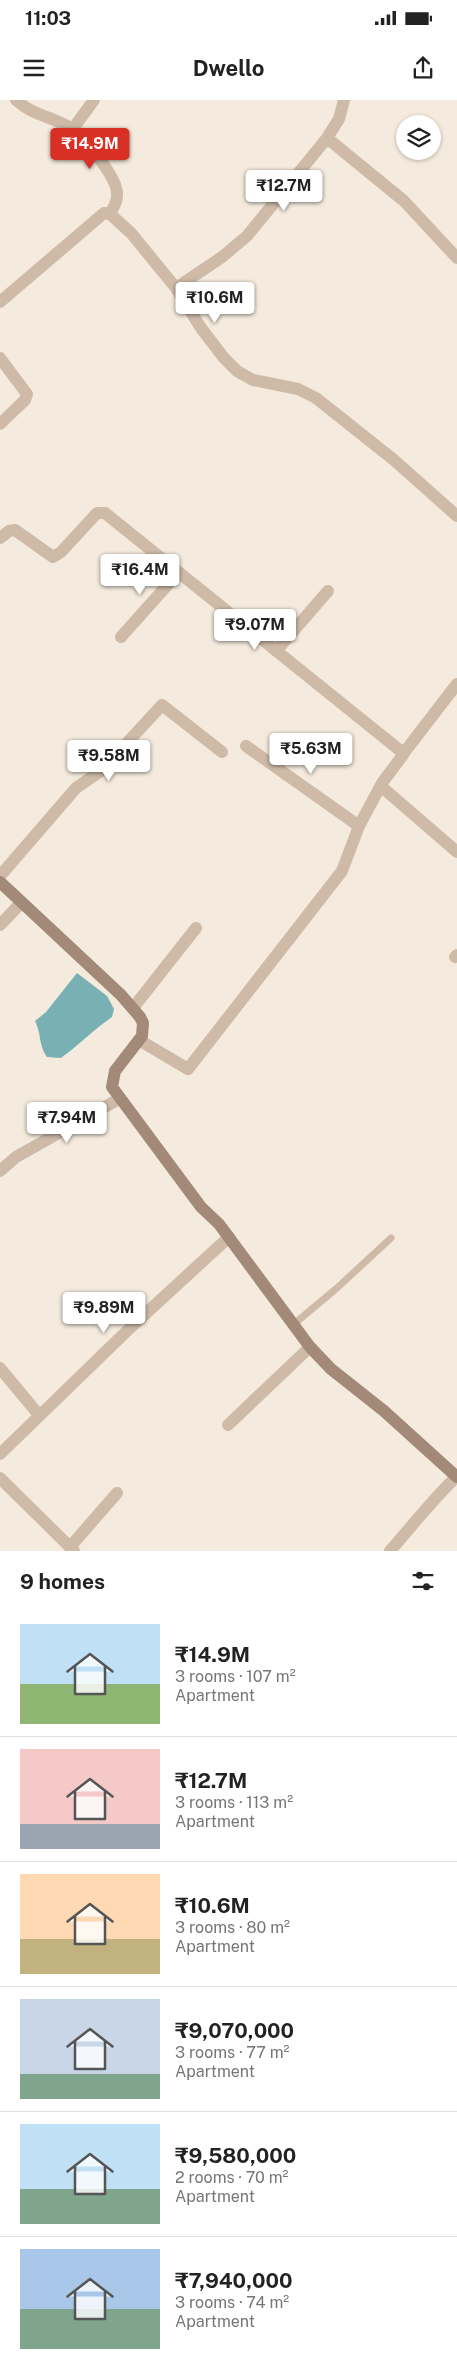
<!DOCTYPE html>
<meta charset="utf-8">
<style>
:root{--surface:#fff;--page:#f2f2f2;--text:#222;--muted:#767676;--line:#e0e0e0;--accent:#d93025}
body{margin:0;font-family:"Public Sans",sans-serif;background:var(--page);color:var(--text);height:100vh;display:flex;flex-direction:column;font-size:19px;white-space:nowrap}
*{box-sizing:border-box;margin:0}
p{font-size:16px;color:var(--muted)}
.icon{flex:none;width:28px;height:28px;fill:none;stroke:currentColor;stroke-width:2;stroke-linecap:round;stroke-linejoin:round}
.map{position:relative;height:1451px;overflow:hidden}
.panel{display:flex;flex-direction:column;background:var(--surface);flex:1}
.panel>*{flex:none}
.buttons{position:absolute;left:396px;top:15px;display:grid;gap:10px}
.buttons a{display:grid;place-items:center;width:45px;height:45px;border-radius:50%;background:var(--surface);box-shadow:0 1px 4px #0004;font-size:25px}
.price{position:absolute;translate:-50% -42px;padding:0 11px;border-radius:5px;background:#fff;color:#222;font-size:16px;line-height:32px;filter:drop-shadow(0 1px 2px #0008)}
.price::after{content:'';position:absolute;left:50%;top:30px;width:15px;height:11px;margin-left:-8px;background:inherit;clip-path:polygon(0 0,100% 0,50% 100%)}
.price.active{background:var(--accent);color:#fff}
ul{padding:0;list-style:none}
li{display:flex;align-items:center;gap:15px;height:125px;padding:0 20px}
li+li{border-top:1px solid var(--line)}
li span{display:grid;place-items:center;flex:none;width:140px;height:100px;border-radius:0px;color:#555}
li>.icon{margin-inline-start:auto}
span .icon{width:60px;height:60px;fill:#fffc;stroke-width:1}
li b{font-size:21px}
h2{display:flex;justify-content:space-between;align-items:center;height:60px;padding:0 20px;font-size:21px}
.status{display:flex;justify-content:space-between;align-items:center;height:35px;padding:0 25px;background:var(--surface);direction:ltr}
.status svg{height:14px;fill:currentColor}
header{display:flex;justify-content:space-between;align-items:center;height:65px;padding:0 20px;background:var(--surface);font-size:22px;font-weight:700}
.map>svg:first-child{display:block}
.water{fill:#79b0b4}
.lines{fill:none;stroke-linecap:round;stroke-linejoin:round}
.service{stroke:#cebaa7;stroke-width:7}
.minor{stroke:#cebaa7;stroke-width:12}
.secondary{stroke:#a28978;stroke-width:12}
</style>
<div class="status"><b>11:03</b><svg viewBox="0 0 49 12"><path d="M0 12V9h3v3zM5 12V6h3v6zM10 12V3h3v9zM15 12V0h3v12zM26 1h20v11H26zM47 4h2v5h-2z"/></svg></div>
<header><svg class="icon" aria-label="menu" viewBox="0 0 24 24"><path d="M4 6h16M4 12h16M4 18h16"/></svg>Dwello<svg class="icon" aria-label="share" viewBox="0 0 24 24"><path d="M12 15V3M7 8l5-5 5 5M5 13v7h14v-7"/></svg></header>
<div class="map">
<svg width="457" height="1451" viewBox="0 0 457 1451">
<rect width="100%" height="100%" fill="#f4eadd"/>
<!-- water -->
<path class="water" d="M77,873l30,23 7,13 -2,8c-19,13 -33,28 -51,41l-14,-1c-9,-13 -5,-22 -12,-36l11,-9z"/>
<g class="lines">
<!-- service -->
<path class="service" d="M294,1224l43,-36 54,-50"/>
<!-- minor -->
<path class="minor" d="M16,0c18,16 32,15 51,26 15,10 52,51 50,70 0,7 -4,12 -7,18
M72,30l22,-30
M327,38l77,63 53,57
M176,188l46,-31 25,-21 80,-98 12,-19 5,-19
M0,202l104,-89 6,1 21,19 45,55 25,40 23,30 13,13 16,9 45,9 18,9 78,62 63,56
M0,258l27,36 -2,6 -25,24
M0,438l9,-7 6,-1 38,27 8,-5 36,-39h8l297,239 1,3 -21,28 1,5 74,64
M121,537l58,-65
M276,551l52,-60
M246,646l113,80
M403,654l54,-70
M0,776l76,-88 26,-18 60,-65 60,47
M0,825l21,-22
M455,857l2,-2
M133,908l63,-80
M139,940l49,29 154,-198 17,-45 22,-41
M0,1071l16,-14 103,-58
M0,1268l39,47
M228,1325l82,-78
M0,1354l130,-126 99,-91
M0,1378l74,73
M70,1447l47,-54
M390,1451c22,-25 42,-51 66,-74"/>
<!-- secondary -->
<path class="secondary" d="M0,782l121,113 19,22 3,6 -1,13 -27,35 -3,16 89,120 18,17 91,123 21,22 53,42 73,66"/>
</g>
</svg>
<div class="buttons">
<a><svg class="icon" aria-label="layers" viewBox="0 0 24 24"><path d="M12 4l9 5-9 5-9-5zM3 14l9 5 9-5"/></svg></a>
</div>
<b class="price active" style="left:90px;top:70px">₹14.9M</b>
<b class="price" style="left:284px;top:112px">₹12.7M</b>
<b class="price" style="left:215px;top:224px">₹10.6M</b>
<b class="price" style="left:140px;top:496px">₹16.4M</b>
<b class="price" style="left:255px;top:551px">₹9.07M</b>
<b class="price" style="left:311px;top:675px">₹5.63M</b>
<b class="price" style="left:109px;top:682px">₹9.58M</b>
<b class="price" style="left:67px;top:1044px">₹7.94M</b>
<b class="price" style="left:104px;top:1234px">₹9.89M</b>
</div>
<section class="panel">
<h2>9 homes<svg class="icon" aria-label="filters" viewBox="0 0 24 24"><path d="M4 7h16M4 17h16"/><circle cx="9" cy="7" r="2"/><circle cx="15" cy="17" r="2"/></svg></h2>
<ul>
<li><span style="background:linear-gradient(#bfe0f5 60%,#8fb573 0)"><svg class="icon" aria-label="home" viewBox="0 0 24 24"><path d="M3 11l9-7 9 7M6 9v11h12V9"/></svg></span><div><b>₹14.9M</b><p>3 rooms · 107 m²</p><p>Apartment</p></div></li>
<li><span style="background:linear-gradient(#f6c9c9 75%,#9aa5b1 0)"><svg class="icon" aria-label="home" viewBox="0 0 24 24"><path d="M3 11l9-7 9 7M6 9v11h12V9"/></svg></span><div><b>₹12.7M</b><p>3 rooms · 113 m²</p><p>Apartment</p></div></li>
<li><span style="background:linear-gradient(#ffd9b3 65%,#c2b280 0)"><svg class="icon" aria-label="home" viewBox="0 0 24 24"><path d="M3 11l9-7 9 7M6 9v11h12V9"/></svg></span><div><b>₹10.6M</b><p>3 rooms · 80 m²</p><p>Apartment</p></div></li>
<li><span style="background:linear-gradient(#c9d6e8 75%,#7fa58c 0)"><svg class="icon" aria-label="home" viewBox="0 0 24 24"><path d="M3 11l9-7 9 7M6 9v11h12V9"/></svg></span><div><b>₹9,070,000</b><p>3 rooms · 77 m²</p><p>Apartment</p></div></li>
<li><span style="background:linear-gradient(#bfe0f5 65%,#7fa58c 0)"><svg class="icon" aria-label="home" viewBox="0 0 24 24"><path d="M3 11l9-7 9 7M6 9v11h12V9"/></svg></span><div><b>₹9,580,000</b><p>2 rooms · 70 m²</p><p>Apartment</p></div></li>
<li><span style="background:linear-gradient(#a9c7e8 60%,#7fa58c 0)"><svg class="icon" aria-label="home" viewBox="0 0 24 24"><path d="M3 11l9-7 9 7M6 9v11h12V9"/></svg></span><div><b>₹7,940,000</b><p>3 rooms · 74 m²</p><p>Apartment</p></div></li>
</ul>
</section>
